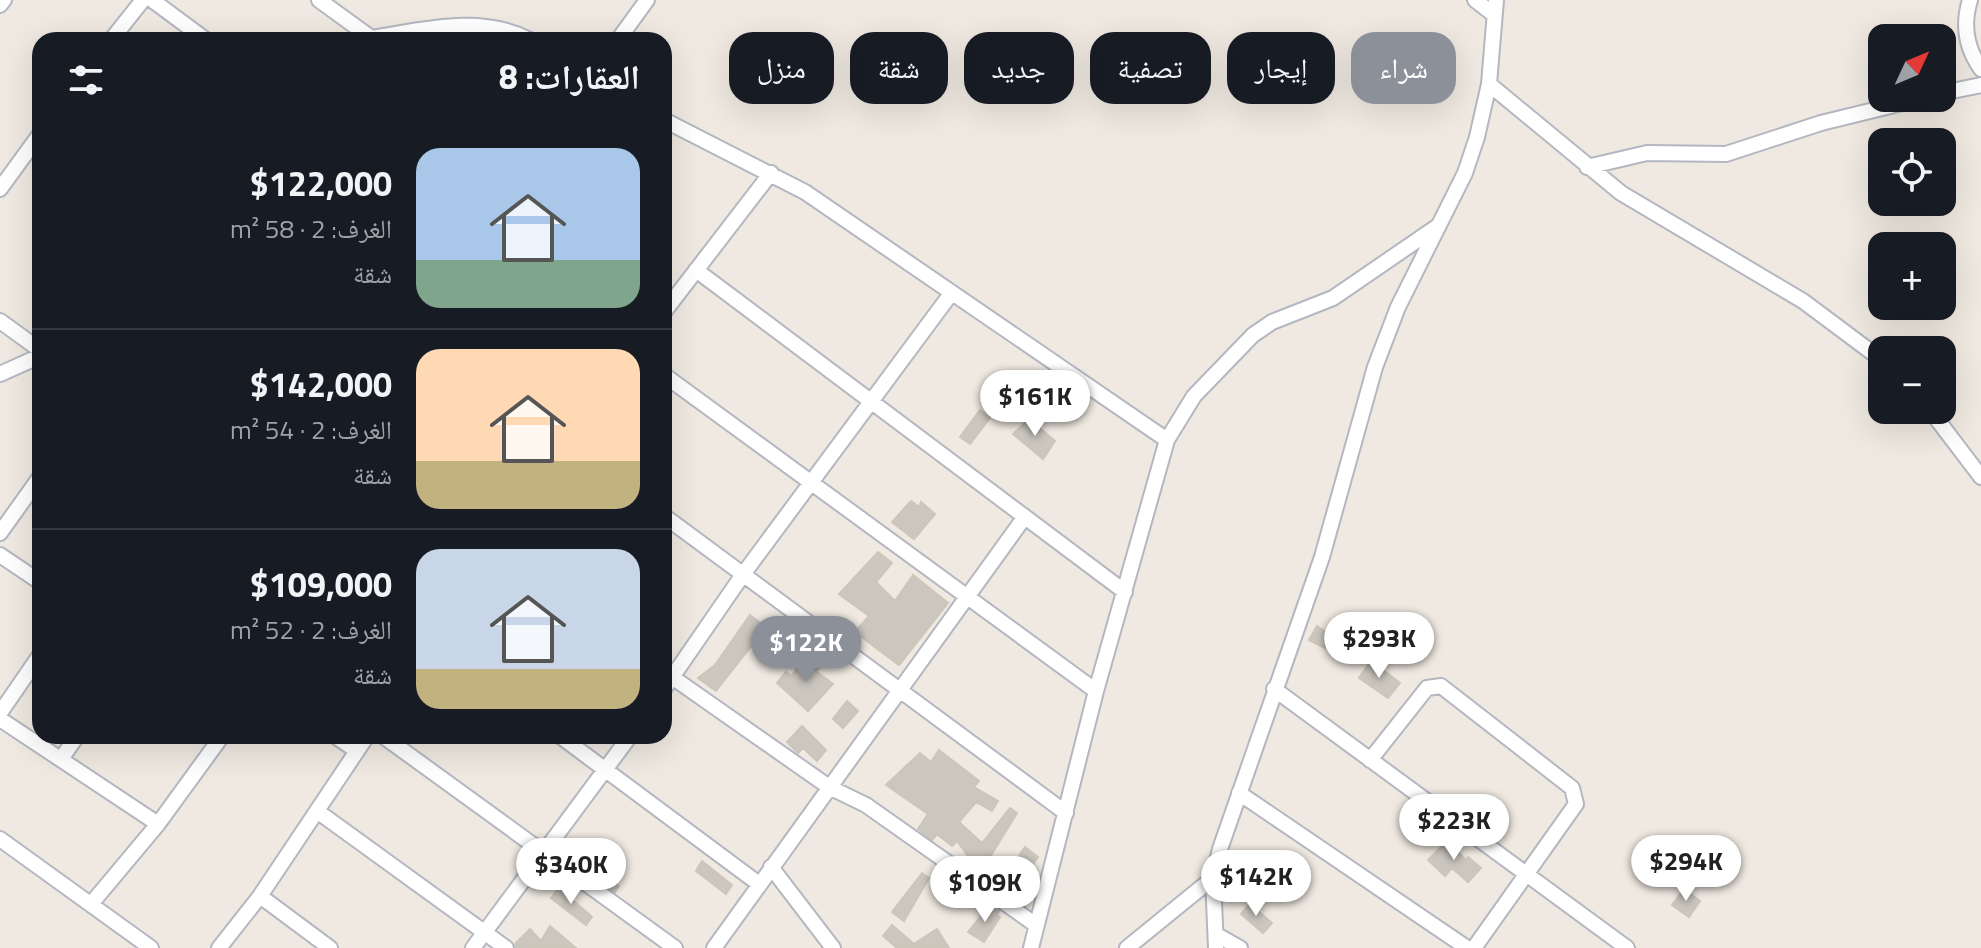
<!DOCTYPE html>
<html lang="ar">
<meta charset="utf-8">
<style>
:root{--surface:#171b24;--page:#242831;--text:#f1f3f6;--muted:#9ea1a6;--line:#363941;--accent:#8c9099}
body{margin:0;font-family:"Titillium Web","Noto Naskh Arabic",sans-serif;background:var(--page);color:var(--text);direction:rtl;height:100vh;display:flex;flex-direction:column;font-size:30px;white-space:nowrap}
*{box-sizing:border-box;margin:0}
p{font-size:26px;color:var(--muted)}
.icon{flex:none;width:44px;height:44px;fill:none;stroke:currentColor;stroke-width:2;stroke-linecap:round;stroke-linejoin:round}
.map{position:relative;flex:1;overflow:hidden;direction:ltr}
.sheet{position:absolute;left:32px;top:32px;width:640px;height:712px;display:flex;flex-direction:column;background:var(--surface);border-radius:24px;box-shadow:0 8px 32px #0002;direction:rtl}
.sheet>*{flex:none}
.top-card{position:absolute;left:696px;top:32px;width:760px;height:72px;direction:rtl;display:flex;gap:16px}
.needle{width:52px;rotate:46deg}
.buttons{position:absolute;left:1868px;top:24px;display:grid;gap:16px}
.buttons a{display:grid;place-items:center;width:88px;height:88px;border-radius:16px;background:var(--surface);box-shadow:0 8px 32px #0002;font-size:40px}
.price{position:absolute;translate:-50% -68px;padding:0 18px;border-radius:28px;background:#fff;color:#222;font-size:26px;line-height:52px;filter:drop-shadow(0 2px 4px #0008)}
.price::after{content:'';position:absolute;left:50%;top:48px;width:24px;height:18px;margin-left:-12px;background:inherit;clip-path:polygon(0 0,100% 0,50% 100%)}
.price.selected{background:var(--accent);color:#fff}
ul{padding:0;list-style:none}
li{display:flex;align-items:center;gap:24px;height:200px;padding:0 32px}
li+li{border-top:2px solid var(--line)}
li span{display:grid;place-items:center;flex:none;width:224px;height:160px;border-radius:24px;color:#555}
li>.icon{margin-inline-start:auto}
span .icon{width:96px;height:96px;fill:#fffc;stroke-width:1}
li b{font-size:34px}
h2{display:flex;justify-content:space-between;align-items:center;height:96px;padding:0 32px;font-size:34px}
.pill{padding:0 28px;border-radius:24px;background:var(--surface);box-shadow:0 8px 32px #0002;font-size:28px;line-height:72px}
.pill.selected{background:var(--accent);color:#fff}
.map>svg:first-child{display:block}
.building{fill:#cbc7bf;stroke:#cbc5ba;stroke-width:2}
.lines{fill:none;stroke-linecap:round;stroke-linejoin:round}
.minor-casing{stroke:#b4b7c1;stroke-width:18}
.minor{stroke:#fff;stroke-width:14}
</style>
<div class="map">
<svg width="1981" height="948" viewBox="0 0 1981 948">
<rect width="100%" height="100%" fill="#efe9e1"/>
<!-- building -->
<path class="building" d="M980,410l10,8 -20,26 -10,-7z
M1029,419l26,22 -12,18 -30,-25z
M911,501l8,6 2,-5 14,12 -21,25 -22,-17z
M878,552l14,11 -16,19 19,19 18,-26 35,28 -49,62 -44,-33 14,-16 -30,-22z
M750,615l16,12 -50,64 -18,-13 17,-13z
M1317,626l23,16 -7,10 -24,-12z
M808,657l12,9 -3,6 16,12 -25,27 -31,-28 9,-11 5,4z
M1371,661l29,22 -12,15 -29,-20z
M847,701l11,10 -15,17 -10,-9z
M802,726l24,24 -9,11 -14,-13 -5,5 -11,-11z
M939,750l40,31 -5,6 24,14 -6,10 -16,-9 -17,20 23,21 28,-35 7,5 -27,44 -15,12 -8,-5 3,-5 -13,-18 -5,5 -15,-12 -5,6 -14,-11 10,-15 -42,-29 34,-32 11,9z
M1447,841l19,19 2,-3 13,11 -13,14 -16,-14 -7,8 -17,-16z
M1025,847l13,10 -27,38 -13,-9z
M587,849l17,11 -8,11 23,15 -4,6 -38,-27z
M702,861l30,24 -6,9 -30,-23z
M922,873l7,5 -25,43 -12,-9z
M559,888l33,29 -6,8 -35,-27z
M1684,889l16,12 -11,16 -17,-12z
M1250,904l22,19 -9,10 -22,-19z
M990,905l9,6 -2,4 3,2 -16,25 -16,-10z
M892,925l22,19 23,-15 12,19h-52l-14,-12z
M550,926l26,22h-60l-1,-4 15,-15 11,12z"/>
<g class="lines">
<defs>
<path id="minor" d="M152,0l54,40
M319,0l55,40
M1475,0l18,14
M1970,0c-8,26 -4,48 11,69
M0,5l4,-5
M371,38c52,-8 109,-24 159,2
M111,40l32,-40
M618,40l29,-40
M1489,84l132,109 182,108 79,59
M1942,93l39,-8
M664,120l141,72 362,248
M1587,167l60,-14 79,1 95,-31 102,-25
M0,189l40,-55
M696,270l429,322
M664,312l107,-139
M0,321l40,29
M0,374l40,-18
M664,375l432,316
M1930,410l51,67
M664,516l402,297
M0,533l40,-56
M0,555l40,27
M672,677l157,110 37,18 170,120
M664,689l80,-116 206,-278
M1274,689l353,259
M0,713l40,-58
M0,719l158,105
M335,736l22,15
M383,736l292,212
M560,736l199,148
M61,759l16,-23
M1370,760l57,-72 14,-2 131,102 4,16 -102,144
M1239,793l228,155
M317,811l189,137
M0,839l151,109
M771,867l62,81
M260,896l70,52
M91,904l67,-80 64,-88
M1217,935l23,13
M219,948l41,-52 107,-160
M473,948l157,-212
M714,948l310,-430
M1031,948l65,-257 71,-251 27,-44 59,-61 19,-13 61,-24 105,-72
M1127,948l86,-70
M1216,948l-3,-70 7,-29 102,-292 53,-190 23,-60 67,-134 12,-36 12,-53 7,-84"/>
</defs>
<!-- minor casing -->
<use href="#minor" class="minor-casing"/>
<!-- minor -->
<use href="#minor" class="minor"/>
</g>
</svg>
<div class="buttons">
<a><svg class="needle" viewBox="-14 -14 28 28"><path d="M0-13l5 13h-10z" fill="#e53935"/><path d="M0 13l5-13h-10z" fill="#9ea1a6"/></svg></a>
<a><svg class="icon" aria-label="locate" viewBox="0 0 24 24"><circle cx="12" cy="12" r="6"/><path d="M12 2v4M12 18v4M2 12h4M18 12h4"/></svg></a>
<a>+</a>
<a>−</a>
</div>
<b class="price" style="left:1035px;top:438px">$161K</b>
<b class="price" style="left:1379px;top:680px">$293K</b>
<b class="price selected" style="left:806px;top:684px">$122K</b>
<b class="price" style="left:1454px;top:862px">$223K</b>
<b class="price" style="left:1686px;top:903px">$294K</b>
<b class="price" style="left:571px;top:906px">$340K</b>
<b class="price" style="left:1256px;top:918px">$142K</b>
<b class="price" style="left:985px;top:924px">$109K</b>
<div class="top-card">
<a class="pill selected">شراء</a>
<a class="pill">إيجار</a>
<a class="pill">تصفية</a>
<a class="pill">جديد</a>
<a class="pill">شقة</a>
<a class="pill">منزل</a>
</div>
<section class="sheet">
<h2>العقارات: 8<svg class="icon" aria-label="filters" viewBox="0 0 24 24"><path d="M4 7h16M4 17h16"/><circle cx="9" cy="7" r="2"/><circle cx="15" cy="17" r="2"/></svg></h2>
<ul>
<li><span style="background:linear-gradient(#a9c7e8 70%,#7fa58c 0)"><svg class="icon" aria-label="home" viewBox="0 0 24 24"><path d="M3 11l9-7 9 7M6 9v11h12V9"/></svg></span><div><b>$122,000</b><p>الغرف: 2 · 58 m²</p><p>شقة</p></div></li>
<li><span style="background:linear-gradient(#ffd9b3 70%,#c2b280 0)"><svg class="icon" aria-label="home" viewBox="0 0 24 24"><path d="M3 11l9-7 9 7M6 9v11h12V9"/></svg></span><div><b>$142,000</b><p>الغرف: 2 · 54 m²</p><p>شقة</p></div></li>
<li><span style="background:linear-gradient(#c9d6e8 75%,#c2b280 0)"><svg class="icon" aria-label="home" viewBox="0 0 24 24"><path d="M3 11l9-7 9 7M6 9v11h12V9"/></svg></span><div><b>$109,000</b><p>الغرف: 2 · 52 m²</p><p>شقة</p></div></li>
</ul>
</section>
</div>
